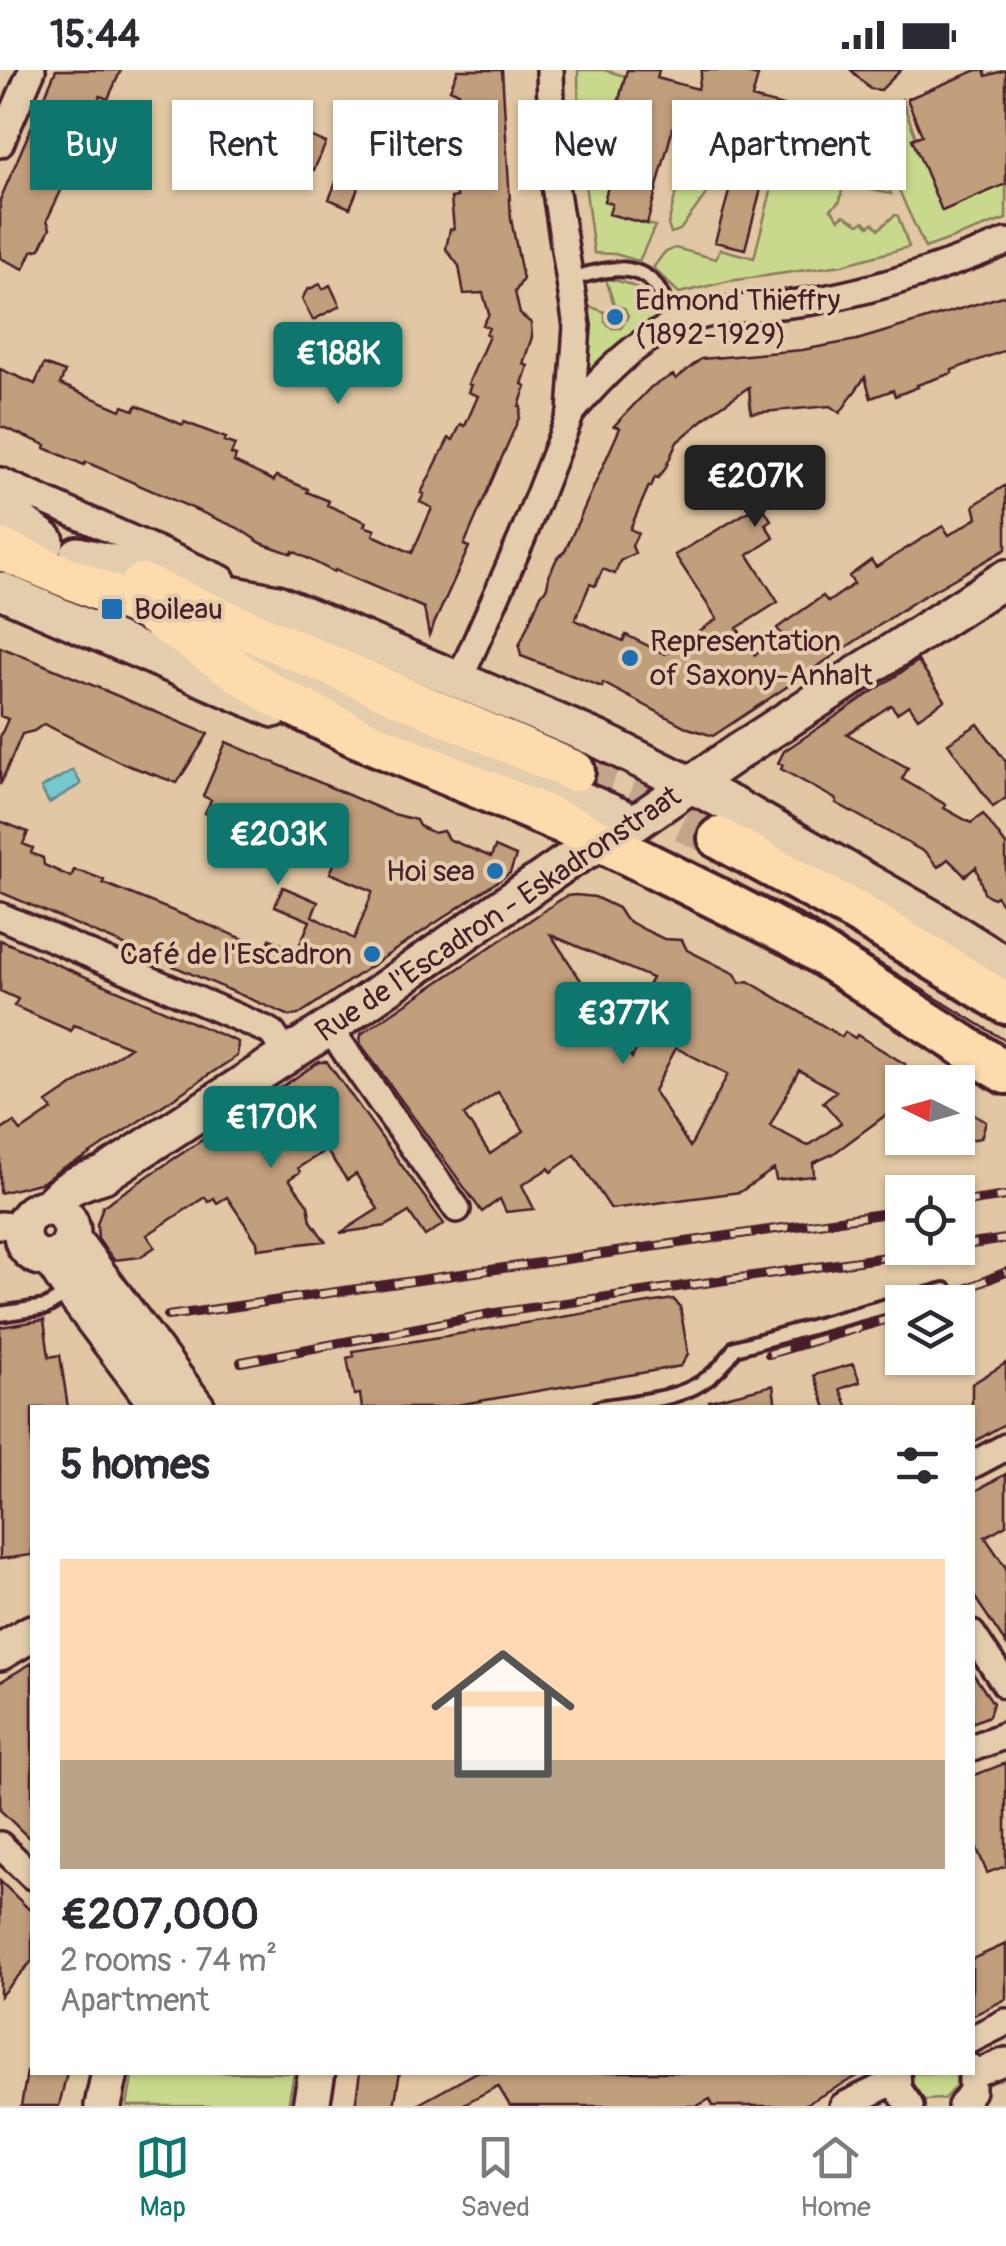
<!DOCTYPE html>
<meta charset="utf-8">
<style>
:root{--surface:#fff;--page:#f2f2f3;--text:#2b2b33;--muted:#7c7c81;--line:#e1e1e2;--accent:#0f766e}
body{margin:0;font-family:Pangolin,sans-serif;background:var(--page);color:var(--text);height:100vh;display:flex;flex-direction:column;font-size:38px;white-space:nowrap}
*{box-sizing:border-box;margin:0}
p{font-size:32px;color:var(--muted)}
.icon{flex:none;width:55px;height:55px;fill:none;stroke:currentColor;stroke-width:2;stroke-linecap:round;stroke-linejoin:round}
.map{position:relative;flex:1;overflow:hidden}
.details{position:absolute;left:30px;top:1335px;width:945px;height:670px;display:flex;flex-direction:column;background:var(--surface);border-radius:0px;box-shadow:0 2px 8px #0004}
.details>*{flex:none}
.guide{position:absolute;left:30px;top:30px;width:948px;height:90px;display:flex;gap:20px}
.needle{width:65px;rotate:275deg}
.controls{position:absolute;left:885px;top:995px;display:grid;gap:20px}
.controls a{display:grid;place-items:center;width:90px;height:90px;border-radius:0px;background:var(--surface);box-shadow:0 2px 8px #0004;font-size:50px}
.price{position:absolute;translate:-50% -85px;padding:0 22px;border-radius:10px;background:var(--accent);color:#fff;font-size:32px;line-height:65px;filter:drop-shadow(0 2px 5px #0008)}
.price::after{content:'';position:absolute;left:50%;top:60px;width:30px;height:22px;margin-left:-15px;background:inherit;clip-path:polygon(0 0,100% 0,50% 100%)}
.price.current{background:#222;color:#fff}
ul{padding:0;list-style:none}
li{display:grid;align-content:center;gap:20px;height:530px;padding:0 30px}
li+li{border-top:2px solid var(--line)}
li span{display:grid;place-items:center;height:310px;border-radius:0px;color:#555}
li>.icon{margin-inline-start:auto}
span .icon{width:180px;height:180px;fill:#fffc;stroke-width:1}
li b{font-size:42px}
h2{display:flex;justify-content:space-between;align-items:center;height:120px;padding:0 30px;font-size:42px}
.pill{padding:0 35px;border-radius:0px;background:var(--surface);box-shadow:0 2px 8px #0004;font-size:35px;line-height:90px}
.pill.current{background:var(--accent);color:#fff}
.status{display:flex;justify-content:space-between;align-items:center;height:70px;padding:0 50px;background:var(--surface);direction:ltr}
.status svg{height:28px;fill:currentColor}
.dock{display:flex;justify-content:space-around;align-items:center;height:140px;border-top:2px solid var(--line);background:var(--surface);font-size:28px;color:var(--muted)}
.dock a{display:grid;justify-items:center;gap:5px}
.dock .current{color:var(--accent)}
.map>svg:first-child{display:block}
.green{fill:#c8d98d;stroke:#897c5c;stroke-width:2.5}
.water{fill:#76c8cd;stroke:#64848c;stroke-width:2.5}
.building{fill:#c19e7c;stroke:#4a1f2b;stroke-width:2.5;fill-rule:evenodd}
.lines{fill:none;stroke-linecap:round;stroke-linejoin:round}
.primary-tunnel{stroke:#c3a58b;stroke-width:40;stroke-dasharray:40 20;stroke-linecap:butt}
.lane-casing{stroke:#4a1f2b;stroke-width:20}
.street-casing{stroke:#4a1f2b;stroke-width:32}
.secondary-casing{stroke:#4a1f2b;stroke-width:42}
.primary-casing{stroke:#4a1f2b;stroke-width:48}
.lane{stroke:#e3cdac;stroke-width:12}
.street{stroke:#e3cdac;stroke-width:25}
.secondary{stroke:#e3cdac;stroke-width:35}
.primary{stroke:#fedbac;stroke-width:40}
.tram{stroke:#4a1f2b;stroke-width:2.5}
.rail-casing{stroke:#4a1f2b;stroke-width:10}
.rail{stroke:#e3cdac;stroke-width:6;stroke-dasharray:19;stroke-linecap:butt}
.poi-dot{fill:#1f6fb2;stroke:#e3cdac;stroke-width:4}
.labels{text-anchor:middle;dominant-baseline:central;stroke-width:8;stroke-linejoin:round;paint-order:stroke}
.poi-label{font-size:30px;fill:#4a1f2b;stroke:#e3cdac;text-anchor:start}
.street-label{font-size:30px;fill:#4a1f2b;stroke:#e3cdac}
</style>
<div class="status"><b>15:44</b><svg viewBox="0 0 49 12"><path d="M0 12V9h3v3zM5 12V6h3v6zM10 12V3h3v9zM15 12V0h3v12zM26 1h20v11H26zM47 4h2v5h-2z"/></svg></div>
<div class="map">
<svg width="1006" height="2036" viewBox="0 0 1006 2036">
<rect width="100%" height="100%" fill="#e1c7a3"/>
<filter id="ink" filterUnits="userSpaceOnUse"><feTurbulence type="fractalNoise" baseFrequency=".01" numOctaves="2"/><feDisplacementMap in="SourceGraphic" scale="20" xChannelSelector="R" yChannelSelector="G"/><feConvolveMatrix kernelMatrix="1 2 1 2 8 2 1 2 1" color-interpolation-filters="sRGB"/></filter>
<g filter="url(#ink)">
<!-- green -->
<path class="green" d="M578,0h26l21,6 -6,24 20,8 -20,74 -9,-2 -6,21 8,3 -2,10 45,12 -16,35 -24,-7 -21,-1 -15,-116z
M902,29l40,111 64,-26v35l-81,29c-18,-44 -59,-106 -23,-149z
M851,41l15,5 8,11 2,21 15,46 -48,-10 -3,17 -9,8 8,10 5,-4 15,9 5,-3 5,5 4,-3 6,6 16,-14 3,1 11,31 -67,18 -113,16 -50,12 -26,-25 11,-15 11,-5 41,11 4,-10 34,9 31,-122z
M696,94l11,5 5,17 -32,44 -9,3 -3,-8 13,-53z
M606,209c28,3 46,15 59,41l-73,48 -7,-3 -4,-62 24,9v10l7,6h9l7,-12 -4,-8 -10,-3z
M133,2003v-1l161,1 -6,33h-161z
M910,2003h46v13l-12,13 -19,1 -12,-9z"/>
<!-- water -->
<path class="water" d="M73,700l8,14 -32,19 -8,-15z"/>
<!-- building -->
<path class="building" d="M56,0h65l-13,29 -8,-3 -32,73 3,1 -24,50 3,8 -10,21 -8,2 -8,18 -24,-11v-58z
M458,0h44l9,149 12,60 -8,13 5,22 11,9 1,14 -9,27 5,2 -6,18 4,2 -7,20 2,1 -2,11 -55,127 5,2 -40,88 -5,-27 -89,-38 -1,2 -41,-21 -1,3 -31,-11 -23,-15 -152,-66 -2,3 -39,-17 1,-3 -46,-19v-57l35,15 9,-20 21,8 -5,12 61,26 2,-4 11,4 3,-5 46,20 1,-3 42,16 -2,3 11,4 -4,9 5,2 -2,6 40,19 2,-5 32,13 -1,3 22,9 -2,4 39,17 -2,4 11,4 -2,5 39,18 20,-45 -12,-6 4,-8 -3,-1 28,-55 4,2 8,-16 4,2 13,-30 -10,-4 3,-7 -3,-1 21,-48 -3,-2 3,-6 -6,-3 6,-11 -6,-21 -19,1 -5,-28 -13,-17 4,-20h4l-3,-31 6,-1 -3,-42 -9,1 -1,-25h16l-1,-38 -9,-4z
M627,0h32l-2,8 41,11 4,-19h32l24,6 -6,22 31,8 -38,143 -30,-7 24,-86 -29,-2 11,-25 -45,-13 -29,108 -38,-10 3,-10 -8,-3 6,-21 9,2 20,-74 -20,-8z
M851,0h50l-20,20 -11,-1z
M977,0h7l2,6 20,-6v114l-64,27 -30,-72 10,-4 -15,-36z
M301,62l25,11 -12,27 -24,-10z
M342,98l21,8 -13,32 -21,-9z
M320,214l3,5 7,-4 10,21 -27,14 -11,-21 5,-9z
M1006,225v55l-54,20v3l-35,12 1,2 -23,9 -2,-6 -22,8 -6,-21 -25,36 -10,-7 -79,7 -2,-26 -34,23 -38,32 -12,27 -7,9 -3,-1 -4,10 -2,-1 -19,43 8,4 -6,13 3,7 -15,8 -5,13 -12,-5 -8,17 -5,-2 -15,36 48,21 3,-6 39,19 52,-35 -42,-64 86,-51 10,16 -6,4 9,14 -26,17 30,47 -41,26 18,27 28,-19 -6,-8 46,-32 5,6 26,-18 -5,-8 7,-5 15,-11 5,7 67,-41 6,9 28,-17 -3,-13 32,-20v64l-89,51 -204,136 -25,-8 -85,-45 -1,4 -81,-31 -2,-10 22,-51 6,-8 2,-11 8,-18 8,-7 55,-123 -6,-2 37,-39 22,-12 3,4 25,-20 101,-9 55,-10z
M0,577l35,14 173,73 -31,49 -53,-19 -80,-40 -10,7 -12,3 -22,51v-48l8,-18 -8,-3z
M918,591l27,39 -27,18 -9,-13 -12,8 -6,-8 -44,29 61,34 -6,11 44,26 -2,3 27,15 12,-9 23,31v64l-10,-13 -3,2 -9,-5 -8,-26 -11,9 -17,-17 -10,8 -12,-14 -90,-50 1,-3 -56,-31 2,-4 -5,-2 6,-12z
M978,654l28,38v36l-13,9 -45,-64z
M226,672l164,71 26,7 3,6 15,7 9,-2 5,8 43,18 4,-10 21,9 -6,17 -212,142 -8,1 -290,-124v-71l28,11 -5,12 10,4 -2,5 12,5 1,7 27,12 3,-7 12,3 18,7 -1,3 163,65 4,-9 27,12 13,-30 -35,-15 8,-19 35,15 -6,14 42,23 19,-48 -43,-18 7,-15 -78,-31 -2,6 -52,-20 6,-13 -8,-4z
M576,825l19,2 23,11 7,11 20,11 19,9 18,1 5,10 48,24 5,9 8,-2 94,56 3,-5 10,6 2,-3 48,29 4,18h-7v21l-69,51 -20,9 1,13 -38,4 -2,-11 -34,23 -129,17 -36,-54 -24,17 -2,-4 -27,17 12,24 -28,3 -6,-13 -18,13 -122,-169 1,-9 205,-138zM551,865l101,43 -12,22 16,9 -24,49zM676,978l52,26 -38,73 -36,-56zM799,1000l37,21 -13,11 18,21 -33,23 -38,-20zM498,1022l26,39 -34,23 -26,-39z
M0,870l238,102 -1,14 -155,103 -20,9 -19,14 -43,11v-62l14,-9 7,9 31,-21 -5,-7 83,-56 -50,-20 -7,-2 -2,6 -57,-25 4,-7 -18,-8z
M319,992h8l117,162 -19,12 -16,-24 -23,14 -46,7 38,-24 -22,-35 -9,6 -21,-30 -28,18 2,4 -11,7 19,26 3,16 14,20 -67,8 -1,-7 -30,-45 -10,6 -3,-5 -6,4 -3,-5 -58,38 8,12 -15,10 -26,3 -16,-21 -1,-15 6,-18z
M958,1033l28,19 -5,16 -23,4z
M673,1229l7,7 8,48 -7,12 -241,42h-78l-2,-14 -6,1 -7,-37 7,-2 -1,-5z
M44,1250l5,37 11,-2 8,53h-36v147l-32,4v-232z
M1006,1293v60l-34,20v-59z
M853,1294l7,18 -20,7 8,19h-22l-12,-33z
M773,1315l3,23h-66l-1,-7z
M1006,1404v51l-21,12 21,31v76l-34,-51v-100z
M32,1593v178l-32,-31v-128z
M972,1602l21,31 -4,13 -17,7z
M1006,1693v103l-19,7 -15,-37v-60z
M0,1811l32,31v49l-32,35z
M1006,1874v55l-34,17v-57z
M27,2002h40l-8,34h-38z
M360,2002h40l-6,34h-39z
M477,2002h388l-63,34h-89l-3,-7 -13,7h-187l-12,-20 -38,20h-45z"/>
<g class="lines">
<!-- primary-tunnel -->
<path class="primary-tunnel" d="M574,701l145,67"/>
<defs>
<path id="lane" d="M571,209c27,-8 63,-20 85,7 8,10 12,27 17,39
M0,1244l46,-7 24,-15
M599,1338c57,-10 103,-7 136,-60l210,-58"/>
<path id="street" d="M0,74l32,-74
M571,343c41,-49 81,-90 147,-101 35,-6 71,-6 106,-13 63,-12 123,-33 182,-57
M0,411l222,98
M460,608l62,-140 49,-125 6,-87 -24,-153 -3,-103
M0,846l265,113 7,4 15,22
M329,958l128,181
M0,1155l22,2
M972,1395l34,-18
M972,1564l34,51
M972,1678l34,-13
M0,1775l32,31
M972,1969l34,-17
M897,2002l1,17 12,17
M974,2004l32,-13
M843,2036l54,-26
M961,2036l11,-15v-23"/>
<path id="secondary" d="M0,436l46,35
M78,485l87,20 48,16 64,12 323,137 136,67 197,112 73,46
M0,520l274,119
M237,593l108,34 290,126
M49,1137c15,-20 31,-25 54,-32l226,-147 239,-167 67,-38 104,-72 267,-173
M22 1163a25 25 0 1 1 50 0a25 25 0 1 1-50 0Z
M71,1168l126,170
M51,1188l21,33 88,117
M0,1582l32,-19
M103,2036l7,-34
M311,2036l6,-34"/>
<path id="primary" d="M0,479l146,61 127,85 83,41 219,92 220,109 211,136
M142,514l432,187
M719,768l137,74 150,91"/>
</defs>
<!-- lane casing -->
<use href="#lane" class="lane-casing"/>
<!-- street casing -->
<use href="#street" class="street-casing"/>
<!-- secondary casing -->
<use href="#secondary" class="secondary-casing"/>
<!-- primary casing -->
<use href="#primary" class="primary-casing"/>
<!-- lane -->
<use href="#lane" class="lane"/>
<!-- street -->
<use href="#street" class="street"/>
<!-- secondary -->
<use href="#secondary" class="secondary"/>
<!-- primary -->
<use href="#primary" class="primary"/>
<!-- tram -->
<path class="tram" d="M704,796l151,82 151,93"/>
<defs>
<path id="rail" d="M958,1133l48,-7
M958,1176l48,-7
M934,1232l72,-30
M168,1246l734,-105
M769,1284l133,-39
M241,1292l254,-49 454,-65"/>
</defs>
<!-- rail casing -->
<use href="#rail" class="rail-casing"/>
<!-- rail -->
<use href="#rail" class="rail"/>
</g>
</g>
<!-- markers -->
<g class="poi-dot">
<circle cx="615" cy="247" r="10"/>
<rect x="100" y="527" width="24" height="24" rx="5"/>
<circle cx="630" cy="588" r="10"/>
<circle cx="495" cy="801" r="10"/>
<circle cx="372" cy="884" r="10"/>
</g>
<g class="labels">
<!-- poi labels -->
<g class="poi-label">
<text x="635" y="230">Edmond Thieffry<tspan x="635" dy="34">(1892-1929)</tspan></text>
<text x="134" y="539">Boileau</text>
<text x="650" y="571">Representation<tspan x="650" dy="34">of Saxony-Anhalt</tspan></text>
<text x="475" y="801" text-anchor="end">Hoi sea</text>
<text x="352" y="884" text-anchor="end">Café de l'Escadron</text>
</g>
<!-- street labels -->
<g class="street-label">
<text transform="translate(498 844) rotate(-34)">Rue de l'Escadron - Eskadronstraat</text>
</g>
</g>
</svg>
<div class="controls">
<a><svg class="needle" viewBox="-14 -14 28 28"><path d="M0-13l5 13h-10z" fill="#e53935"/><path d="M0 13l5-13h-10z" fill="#7c7c81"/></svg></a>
<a><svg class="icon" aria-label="locate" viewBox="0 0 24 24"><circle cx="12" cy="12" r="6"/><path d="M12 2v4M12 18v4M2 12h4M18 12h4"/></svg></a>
<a><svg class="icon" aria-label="layers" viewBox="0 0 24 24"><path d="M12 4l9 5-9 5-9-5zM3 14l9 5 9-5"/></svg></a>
</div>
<b class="price" style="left:338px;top:337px">€188K</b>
<b class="price current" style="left:755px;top:460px">€207K</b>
<b class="price" style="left:278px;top:818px">€203K</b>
<b class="price" style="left:623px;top:997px">€377K</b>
<b class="price" style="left:271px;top:1101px">€170K</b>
<div class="guide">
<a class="pill current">Buy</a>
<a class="pill">Rent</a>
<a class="pill">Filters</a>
<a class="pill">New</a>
<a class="pill">Apartment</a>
</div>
<section class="details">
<h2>5 homes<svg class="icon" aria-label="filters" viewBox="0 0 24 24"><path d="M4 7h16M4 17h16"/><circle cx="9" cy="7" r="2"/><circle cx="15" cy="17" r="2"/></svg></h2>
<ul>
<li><span style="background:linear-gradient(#ffd9b3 65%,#b9a48a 0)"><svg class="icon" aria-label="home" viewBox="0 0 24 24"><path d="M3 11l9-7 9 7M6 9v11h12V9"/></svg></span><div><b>€207,000</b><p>2 rooms · 74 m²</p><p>Apartment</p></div></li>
</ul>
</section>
</div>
<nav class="dock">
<a class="current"><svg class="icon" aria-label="map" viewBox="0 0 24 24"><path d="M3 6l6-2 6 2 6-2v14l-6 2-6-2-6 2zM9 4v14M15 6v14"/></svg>Map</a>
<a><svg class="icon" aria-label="saved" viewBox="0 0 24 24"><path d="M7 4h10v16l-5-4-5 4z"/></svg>Saved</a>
<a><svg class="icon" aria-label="home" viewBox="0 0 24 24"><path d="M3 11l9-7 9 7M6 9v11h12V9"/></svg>Home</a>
</nav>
